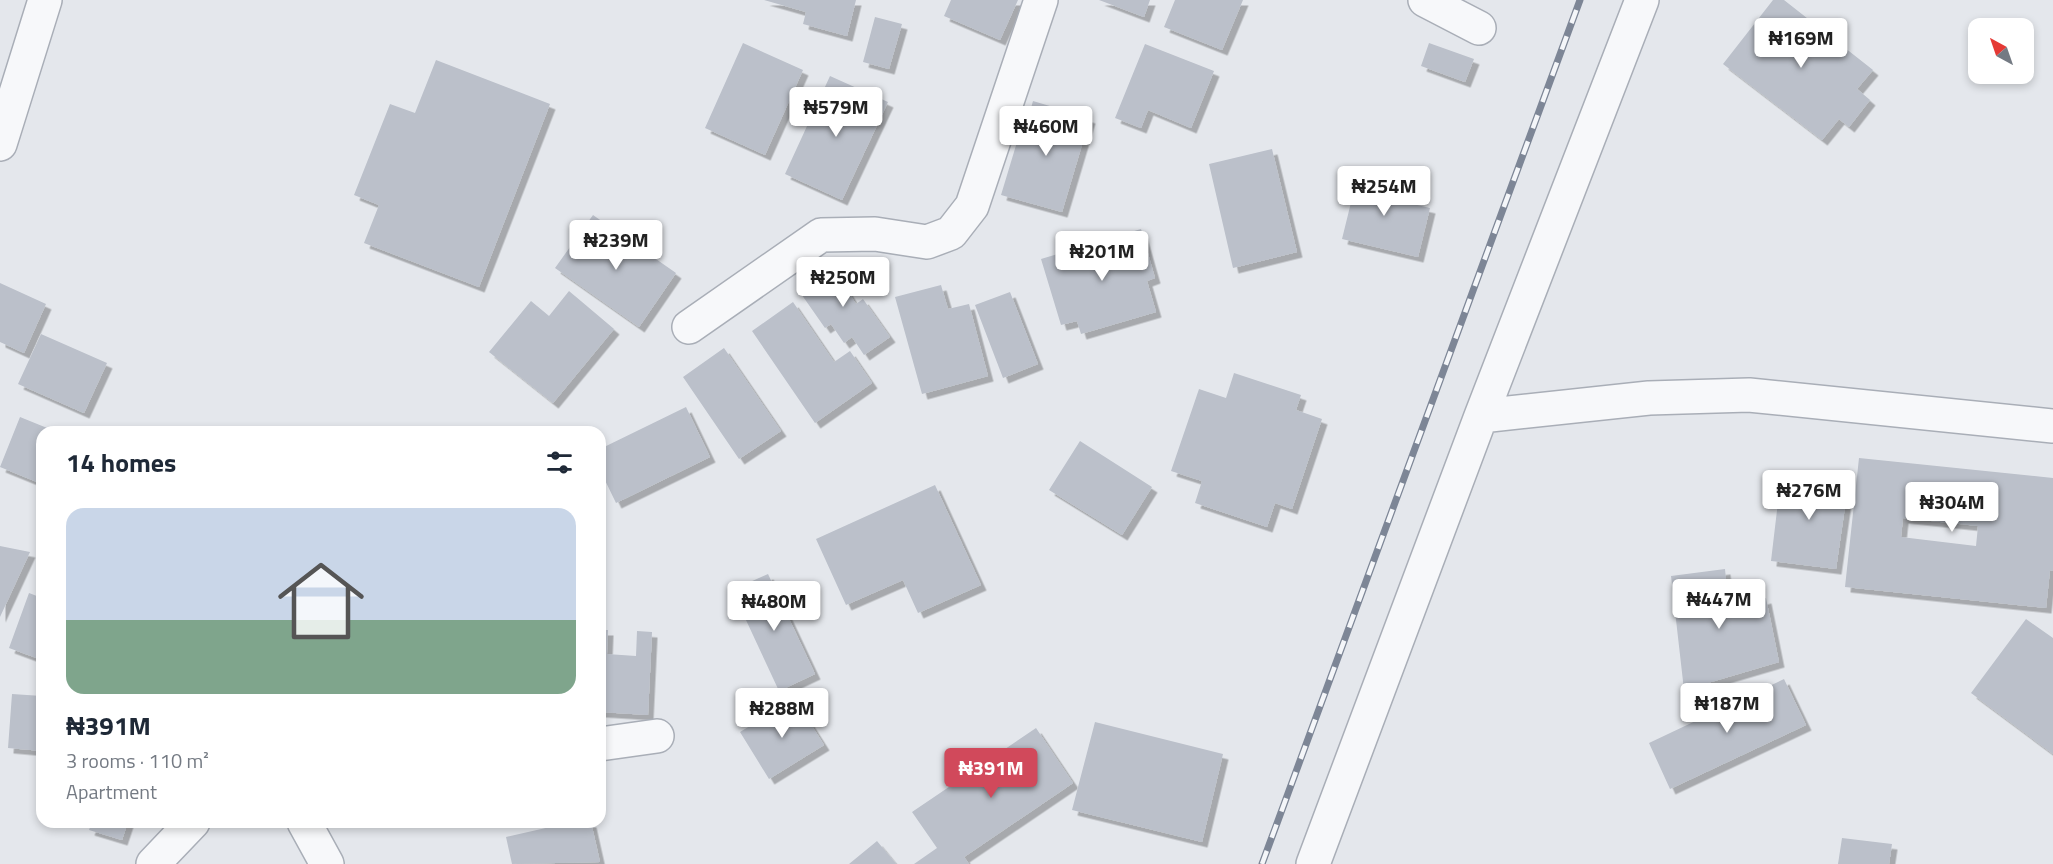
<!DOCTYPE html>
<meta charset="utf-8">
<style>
:root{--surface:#fff;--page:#f6f6f7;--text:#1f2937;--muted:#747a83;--accent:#d1495b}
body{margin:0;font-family:"Titillium Web",sans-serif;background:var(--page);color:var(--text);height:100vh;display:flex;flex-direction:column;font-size:22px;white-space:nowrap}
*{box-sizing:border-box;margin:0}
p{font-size:20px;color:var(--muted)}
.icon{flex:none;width:33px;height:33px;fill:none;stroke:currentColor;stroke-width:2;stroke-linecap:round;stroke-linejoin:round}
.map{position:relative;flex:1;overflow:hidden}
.panel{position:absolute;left:36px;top:426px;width:570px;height:402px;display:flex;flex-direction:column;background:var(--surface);border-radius:18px;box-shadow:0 3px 9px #0003}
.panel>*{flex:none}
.needle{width:39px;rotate:320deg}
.tools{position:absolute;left:1968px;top:18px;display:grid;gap:12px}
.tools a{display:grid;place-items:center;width:66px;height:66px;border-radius:12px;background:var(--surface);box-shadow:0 3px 9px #0003;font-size:30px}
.price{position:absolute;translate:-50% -51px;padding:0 14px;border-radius:6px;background:#fff;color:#222;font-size:20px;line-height:39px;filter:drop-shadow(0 2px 3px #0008)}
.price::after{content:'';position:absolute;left:50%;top:36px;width:18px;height:14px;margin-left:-9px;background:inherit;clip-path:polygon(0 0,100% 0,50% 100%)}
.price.on{background:var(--accent);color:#fff}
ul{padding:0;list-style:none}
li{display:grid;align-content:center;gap:12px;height:318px;padding:0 30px}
li span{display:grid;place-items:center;height:186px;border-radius:18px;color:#555}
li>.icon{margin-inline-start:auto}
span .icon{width:108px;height:108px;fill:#fffc;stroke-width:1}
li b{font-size:26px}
h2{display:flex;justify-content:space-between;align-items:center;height:72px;padding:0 30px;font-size:26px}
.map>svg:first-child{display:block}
.building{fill:#bbc0ca;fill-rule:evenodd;filter:url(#shadow)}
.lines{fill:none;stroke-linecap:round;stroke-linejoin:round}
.minor-casing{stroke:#a9aeb7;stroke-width:36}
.minor{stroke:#f7f8fa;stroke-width:33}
.rail-casing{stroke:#7d8696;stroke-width:7}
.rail{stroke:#f4f6f9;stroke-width:4.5;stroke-dasharray:14;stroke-linecap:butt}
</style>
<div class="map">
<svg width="2053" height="864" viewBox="0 0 2053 864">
<defs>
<filter id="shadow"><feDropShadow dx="5.5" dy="5.5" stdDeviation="0" flood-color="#0004"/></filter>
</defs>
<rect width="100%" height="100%" fill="#e4e7ec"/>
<!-- building -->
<path class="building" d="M764,0h92l-9,36 -44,-12 3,-12z
M951,0h67l-18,40 -56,-24z
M1099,0h51l-6,17z
M1175,0h68l-21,50 -58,-23z
M1773,0h11l89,70 -16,19 13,11 -21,27 -10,-8 -17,21 -99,-76z
M875,17l27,7 -13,45 -26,-7z
M743,43l60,27 -38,85 -60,-27z
M1429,43l45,16 -9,23 -44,-16z
M1145,44l69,27 -23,57 -43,-18 -7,18 -26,-10z
M436,60l114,44 -71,183 -115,-44 15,-38 -25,-10 36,-91 25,9z
M830,76l58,26 -46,98 -57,-26z
M1033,101l57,17 -28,94 -61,-17 16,-53 4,1z
M1272,149l25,103 -64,16 -24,-104z
M1359,170l38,9 -5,20 38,9 -12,49 -76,-18z
M593,215l83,58 -37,54 -84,-59z
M1141,229l14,49 -8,3 9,31 -75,22 -4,-13 -16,4 -20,-66z
M839,258l17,26 -9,6 9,14 7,-5 27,38 -26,18 -12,-18 -8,6 -13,-19 -6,4 -28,-40z
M0,283l46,21 -22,49 -24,-11z
M941,285l7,24 21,-5 19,72 -66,18 -27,-97z
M569,291l45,38 -61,74 -64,-51 42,-51 18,15z
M1010,292l28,72 -35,14 -28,-73z
M793,302l41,60 16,-11 22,32 -57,40 -63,-92z
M41,334l66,29 -23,50 -66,-29z
M724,348l57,83 -42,28 -56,-82z
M1234,373l67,22 -5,15 26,9 -30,90 -17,-6 -8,24 -72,-24 7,-22 -31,-10 28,-82 27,9z
M686,407l24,50 -94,46 -16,-33v-21z
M20,417l37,15h-15v52l-42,-17z
M1080,441l72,46 -30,48 -73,-45z
M1859,458l194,20v93l-3,-1 -4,38 -201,-21zM1903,518l75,8 -2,20 -75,-9z
M1799,471l49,15 -12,83 -65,-8 9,-76z
M935,485l46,100 -63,28 -15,-33 -57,25 -30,-66z
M0,546l30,6 -30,65z
M1725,569l4,39 37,-10 13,64 -95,28 -13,-114z
M768,574l47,100 -36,17 -47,-101z
M29,593l13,5v62l-33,-12z
M2026,619l27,19v116l-82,-61z
M600,630h8l-1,24 29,2 1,-25 15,1 -4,83 -48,-3z
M1784,679l22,46 -136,64 -21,-46z
M12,694l30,2v55l-34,-3z
M795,699l29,46 -55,34 -29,-47z
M1095,722l128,32 -21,88 -130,-32z
M1036,728l37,55 -109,74 5,7h-55l23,-16 -25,-36z
M92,822h36l-6,18 -33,-10z
M572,822h19l9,40 -88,2 -6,-27z
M1842,838l50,6 -3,20h-51z
M877,841l19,23h-47z"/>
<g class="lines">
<defs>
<path id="minor" d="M1425,0l54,28
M0,144l45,-144
M689,327l132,-92 54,-1 52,8 24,-9 21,-27 69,-206
M1481,416l168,-18 100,-3 304,31
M600,744l57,-8
M304,822l23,42
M153,864l40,-42
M1313,864l168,-448 161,-416"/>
</defs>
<!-- minor casing -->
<use href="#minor" class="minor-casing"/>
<!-- minor -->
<use href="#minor" class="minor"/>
<defs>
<path id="rail" d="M1262,864l318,-864"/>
</defs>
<!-- rail casing -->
<use href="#rail" class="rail-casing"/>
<!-- rail -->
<use href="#rail" class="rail"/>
</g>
</svg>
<div class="tools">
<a><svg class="needle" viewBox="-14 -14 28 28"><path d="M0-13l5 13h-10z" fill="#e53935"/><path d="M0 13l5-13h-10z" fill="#747a83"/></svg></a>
</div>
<b class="price" style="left:1801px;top:69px">₦169M</b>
<b class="price" style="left:836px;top:138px">₦579M</b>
<b class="price" style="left:1046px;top:157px">₦460M</b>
<b class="price" style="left:1384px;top:217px">₦254M</b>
<b class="price" style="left:616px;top:271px">₦239M</b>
<b class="price" style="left:1102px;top:282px">₦201M</b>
<b class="price" style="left:843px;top:308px">₦250M</b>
<b class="price" style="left:1809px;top:521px">₦276M</b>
<b class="price" style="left:1952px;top:533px">₦304M</b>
<b class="price" style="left:1719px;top:630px">₦447M</b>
<b class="price" style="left:774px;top:632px">₦480M</b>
<b class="price" style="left:1727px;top:734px">₦187M</b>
<b class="price" style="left:782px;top:739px">₦288M</b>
<b class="price on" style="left:991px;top:799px">₦391M</b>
<section class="panel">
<h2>14 homes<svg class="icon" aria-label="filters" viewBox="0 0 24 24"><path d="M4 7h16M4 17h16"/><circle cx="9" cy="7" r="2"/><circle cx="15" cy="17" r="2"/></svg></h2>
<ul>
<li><span style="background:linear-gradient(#c9d6e8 60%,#7fa58c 0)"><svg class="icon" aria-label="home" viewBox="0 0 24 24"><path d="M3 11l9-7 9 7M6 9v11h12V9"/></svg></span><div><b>₦391M</b><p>3 rooms · 110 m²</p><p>Apartment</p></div></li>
</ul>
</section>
</div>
